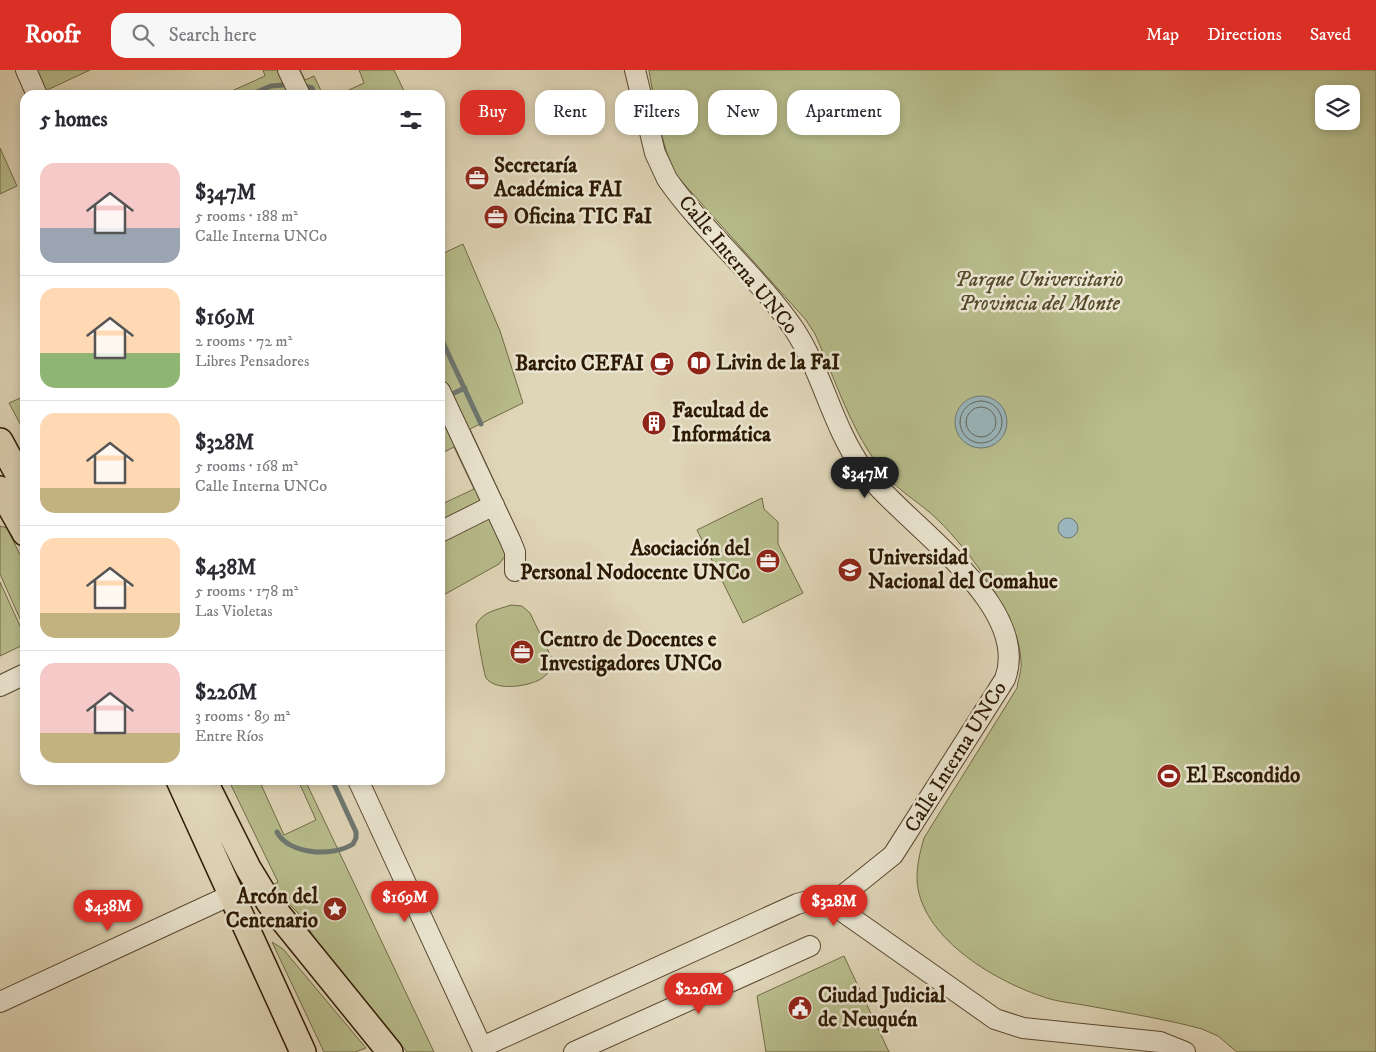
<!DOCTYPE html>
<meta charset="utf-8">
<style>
:root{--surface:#fff;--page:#f7f7f7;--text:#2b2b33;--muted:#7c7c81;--line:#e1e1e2;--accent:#d93025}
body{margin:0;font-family:"IM FELL DW Pica",serif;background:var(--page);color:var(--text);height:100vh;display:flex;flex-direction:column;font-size:19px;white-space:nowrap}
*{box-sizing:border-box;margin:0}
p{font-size:16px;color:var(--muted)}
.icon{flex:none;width:28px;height:28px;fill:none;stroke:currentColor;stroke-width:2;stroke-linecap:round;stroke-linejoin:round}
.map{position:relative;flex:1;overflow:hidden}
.panel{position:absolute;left:20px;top:20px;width:425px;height:695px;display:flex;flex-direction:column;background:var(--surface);border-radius:15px;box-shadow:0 2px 8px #0003}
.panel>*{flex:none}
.guide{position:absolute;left:460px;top:20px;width:475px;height:45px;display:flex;gap:10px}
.buttons{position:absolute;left:1315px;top:15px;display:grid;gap:10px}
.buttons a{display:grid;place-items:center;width:45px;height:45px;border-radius:10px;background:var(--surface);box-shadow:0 2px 8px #0003;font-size:25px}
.price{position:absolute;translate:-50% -42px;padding:0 11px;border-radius:18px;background:var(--accent);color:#fff;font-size:16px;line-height:32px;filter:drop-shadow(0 1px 2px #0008)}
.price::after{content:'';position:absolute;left:50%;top:30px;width:15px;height:11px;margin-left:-8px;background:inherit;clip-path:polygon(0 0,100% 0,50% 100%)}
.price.on{background:#222;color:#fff}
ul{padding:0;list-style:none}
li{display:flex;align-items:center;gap:15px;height:125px;padding:0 20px}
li+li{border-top:1px solid var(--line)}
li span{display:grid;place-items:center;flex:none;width:140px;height:100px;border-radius:15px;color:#555}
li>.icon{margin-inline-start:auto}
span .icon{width:60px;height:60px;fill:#fffc;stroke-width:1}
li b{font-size:21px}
h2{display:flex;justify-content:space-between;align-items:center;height:60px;padding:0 20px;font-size:21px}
.pill{padding:0 18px;border-radius:15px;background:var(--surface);box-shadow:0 2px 8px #0003;font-size:18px;line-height:45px}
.pill.on{background:var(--accent);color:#fff}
header{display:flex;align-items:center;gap:30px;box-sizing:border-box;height:70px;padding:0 25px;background:var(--accent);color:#fff}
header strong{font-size:24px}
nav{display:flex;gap:28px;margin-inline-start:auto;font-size:18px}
.search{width:350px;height:45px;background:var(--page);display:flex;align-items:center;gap:12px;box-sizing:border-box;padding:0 18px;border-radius:15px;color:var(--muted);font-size:19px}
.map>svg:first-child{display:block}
.green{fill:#b7bc8b;stroke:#726a46;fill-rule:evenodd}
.water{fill:#9ab5bb;stroke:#6e7771}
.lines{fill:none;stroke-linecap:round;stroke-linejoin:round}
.shore{stroke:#63675e;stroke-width:1}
.stream{stroke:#6e7771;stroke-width:5}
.minor-casing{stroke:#59482f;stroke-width:22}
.major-casing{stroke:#2c1902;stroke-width:28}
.minor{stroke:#eae4d0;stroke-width:20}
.major{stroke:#dfd5b7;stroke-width:25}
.labels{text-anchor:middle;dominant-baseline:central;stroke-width:5;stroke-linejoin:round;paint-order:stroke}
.poi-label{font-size:21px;font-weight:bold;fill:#2c1902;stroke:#eae4d0;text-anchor:start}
.street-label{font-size:21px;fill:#2c1902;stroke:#eae4d0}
.park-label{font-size:21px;font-style:italic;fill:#564a2b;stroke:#eae4d0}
</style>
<header>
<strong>Roofr</strong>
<div class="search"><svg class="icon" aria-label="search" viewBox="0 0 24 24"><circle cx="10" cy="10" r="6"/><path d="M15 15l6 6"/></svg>Search here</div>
<nav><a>Map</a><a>Directions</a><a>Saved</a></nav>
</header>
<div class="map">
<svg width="1376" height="982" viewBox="0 0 1376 982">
<rect width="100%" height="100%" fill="#dfd5b7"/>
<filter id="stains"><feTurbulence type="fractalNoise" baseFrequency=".004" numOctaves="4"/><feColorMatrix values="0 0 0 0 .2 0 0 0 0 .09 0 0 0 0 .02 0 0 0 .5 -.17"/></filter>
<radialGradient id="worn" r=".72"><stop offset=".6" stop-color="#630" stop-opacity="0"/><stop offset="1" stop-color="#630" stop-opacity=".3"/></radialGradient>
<!-- green -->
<path class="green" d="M35,0h55l-45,21z
M263,0h37l5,10 9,-4 9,19h-100l42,-19z
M359,0h35l12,25h-68l26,-12z
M649,0h727v982h-139l-19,-16 -16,-7c-37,-10 -75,-16 -113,-23 -15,-3 -33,-4 -48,-10 -48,-16 -122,-60 -124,-117 0,-15 3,-27 7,-41l93,-150c1,-8 5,-18 4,-26 0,-43 -53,-113 -83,-142 -17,-17 -39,-28 -54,-47 -33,-41 -48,-92 -69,-139l-9,-14 -130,-145c-16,-33 -21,-69 -27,-105zM1324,24h27v27h-27z
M0,78l17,38 -17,8z
M463,174l37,87 23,72 -53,26 50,108 -21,27 -59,33v-92l34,-16 -20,-42 -14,7v-208l4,7z
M25,326v37l-16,-30z
M762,428l2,11 14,13v22l25,49 -60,30 -46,-93z
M0,456l7,2 18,37v65l-25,-56z
M0,512l25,55v7l-25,12z
M511,535l11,1 8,7 25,52c-4,4 -9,11 -14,14 -12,7 -45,13 -55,-1 -2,-3 -9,-45 -10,-53 7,-14 21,-15 35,-20z
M259,710l25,55 32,-15 -18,-40h7l129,272h-27l-85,-101 -20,-34 -31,-31 7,-4 -49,-101z
M272,872l11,7 83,99 -11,4h-31z
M844,886l45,96h-123l-9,-56z"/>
<!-- water -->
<path class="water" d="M955 352a26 26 0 1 1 52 0a26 26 0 1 1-52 0Z
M1058 458a10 10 0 1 1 20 0a10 10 0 1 1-20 0Z"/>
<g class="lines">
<!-- shore -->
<path class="shore" d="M960 352a21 21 0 1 1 42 0a21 21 0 1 1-42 0Z
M966 352a15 15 0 1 1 30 0a15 15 0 1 1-30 0Z"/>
<!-- stream -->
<path class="stream" d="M304,16l8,2 3,7
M250,25l21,-9 12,-1
M440,266l41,88
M452,324l13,-6
M24,361l1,-2
M277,762c12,23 56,25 76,12l3,-6v-6l-24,-52"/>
<defs>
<path id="minor" d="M26,0l11,25
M288,0l12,25
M635,0l20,83 12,26c37,53 90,96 127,150 28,42 38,97 68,139 40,55 171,135 143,211l-112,176 -61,49
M440,321l71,151 4,10v19
M440,462l54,-27
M0,616l25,-12
M358,710l126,272
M0,932l231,-107
M482,977l315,-143 22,-6 13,6 163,115 28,9 137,14 25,10
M574,982l236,-106"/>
<path id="major" d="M0,371l25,46
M0,419l25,44
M179,710l124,272
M204,710l44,88 22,36 120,148"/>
</defs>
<!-- minor casing -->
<use href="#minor" class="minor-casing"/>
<!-- major casing -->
<use href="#major" class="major-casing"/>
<!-- minor -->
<use href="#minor" class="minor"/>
<!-- major -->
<use href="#major" class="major"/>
</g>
<!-- icons -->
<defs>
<symbol id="office-disc" viewBox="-11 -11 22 22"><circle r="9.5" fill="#8f2418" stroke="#eae4d0"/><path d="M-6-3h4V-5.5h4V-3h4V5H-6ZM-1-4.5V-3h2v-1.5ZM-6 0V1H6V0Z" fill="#fff"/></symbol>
<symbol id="library-disc" viewBox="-11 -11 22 22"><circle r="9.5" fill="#8f2418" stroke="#eae4d0"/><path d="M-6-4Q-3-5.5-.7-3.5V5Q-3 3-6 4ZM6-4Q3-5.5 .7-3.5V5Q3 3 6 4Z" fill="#fff"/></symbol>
<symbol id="cafe-disc" viewBox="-11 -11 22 22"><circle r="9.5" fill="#8f2418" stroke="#eae4d0"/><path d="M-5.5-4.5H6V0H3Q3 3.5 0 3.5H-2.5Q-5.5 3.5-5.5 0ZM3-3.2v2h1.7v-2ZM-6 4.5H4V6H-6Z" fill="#fff"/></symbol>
<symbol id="building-disc" viewBox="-11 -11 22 22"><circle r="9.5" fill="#8f2418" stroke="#eae4d0"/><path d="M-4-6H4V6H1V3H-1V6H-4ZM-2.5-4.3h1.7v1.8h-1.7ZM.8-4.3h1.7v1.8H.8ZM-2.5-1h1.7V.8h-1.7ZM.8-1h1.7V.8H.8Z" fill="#fff"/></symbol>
<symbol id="university-disc" viewBox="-11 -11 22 22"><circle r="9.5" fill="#8f2418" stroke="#eae4d0"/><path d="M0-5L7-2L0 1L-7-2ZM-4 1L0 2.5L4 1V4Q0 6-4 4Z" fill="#fff"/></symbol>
<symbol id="stadium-disc" viewBox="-11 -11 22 22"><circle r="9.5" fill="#8f2418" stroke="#eae4d0"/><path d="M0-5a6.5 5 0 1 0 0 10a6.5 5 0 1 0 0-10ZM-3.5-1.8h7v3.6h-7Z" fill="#fff"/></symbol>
<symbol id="sight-disc" viewBox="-11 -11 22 22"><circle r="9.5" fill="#8f2418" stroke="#eae4d0"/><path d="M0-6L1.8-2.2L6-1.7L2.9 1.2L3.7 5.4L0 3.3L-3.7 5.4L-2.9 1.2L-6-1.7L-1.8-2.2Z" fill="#fff"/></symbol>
<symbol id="civic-disc" viewBox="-11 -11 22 22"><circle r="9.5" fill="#8f2418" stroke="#eae4d0"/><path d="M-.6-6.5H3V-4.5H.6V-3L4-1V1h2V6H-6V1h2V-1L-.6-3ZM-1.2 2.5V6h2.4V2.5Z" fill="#fff"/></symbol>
</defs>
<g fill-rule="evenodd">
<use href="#office-disc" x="463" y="94" width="28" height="28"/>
<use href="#office-disc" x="482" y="133" width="28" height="28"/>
<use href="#library-disc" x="685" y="279" width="28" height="28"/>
<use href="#cafe-disc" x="648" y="280" width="28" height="28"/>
<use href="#building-disc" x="640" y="339" width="28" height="28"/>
<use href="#office-disc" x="754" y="477" width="28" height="28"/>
<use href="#university-disc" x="836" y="486" width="28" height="28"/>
<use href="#office-disc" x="508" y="568" width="28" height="28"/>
<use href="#stadium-disc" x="1155" y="692" width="28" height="28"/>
<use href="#sight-disc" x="321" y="825" width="28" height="28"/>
<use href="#civic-disc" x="786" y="924" width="28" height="28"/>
</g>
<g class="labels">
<!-- poi labels -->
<g class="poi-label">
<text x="494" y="96">Secretaría<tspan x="494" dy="24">Académica FAI</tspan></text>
<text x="514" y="147">Oficina TIC FaI</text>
<text x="716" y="293">Livin de la FaI</text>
<text x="644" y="294" text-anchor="end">Barcito CEFAI</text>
<text x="672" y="341">Facultad de<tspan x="672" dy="24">Informática</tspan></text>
<text x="750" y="479" text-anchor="end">Asociación del<tspan x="750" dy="24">Personal Nodocente UNCo</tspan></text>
<text x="868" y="488">Universidad<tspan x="868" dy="24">Nacional del Comahue</tspan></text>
<text x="540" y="570">Centro de Docentes e<tspan x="540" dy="24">Investigadores UNCo</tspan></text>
<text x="1186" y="706">El Escondido</text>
<text x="318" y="827" text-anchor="end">Arcón del<tspan x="318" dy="24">Centenario</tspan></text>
<text x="818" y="926">Ciudad Judicial<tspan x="818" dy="24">de Neuquén</tspan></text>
</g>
<!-- street labels -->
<g class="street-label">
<text transform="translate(738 195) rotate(50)">Calle Interna UNCo</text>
<text transform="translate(956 687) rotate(-58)">Calle Interna UNCo</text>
</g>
<!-- park labels -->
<g class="park-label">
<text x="1039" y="210">Parque Universitario<tspan x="1039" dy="24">Provincia del Monte</tspan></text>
</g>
</g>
<rect width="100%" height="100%" filter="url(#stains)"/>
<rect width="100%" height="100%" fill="url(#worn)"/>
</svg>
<div class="buttons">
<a><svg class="icon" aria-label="layers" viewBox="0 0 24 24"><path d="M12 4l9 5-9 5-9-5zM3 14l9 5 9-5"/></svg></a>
</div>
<b class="price on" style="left:865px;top:429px">$347M</b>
<b class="price" style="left:405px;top:853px">$169M</b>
<b class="price" style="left:834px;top:857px">$328M</b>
<b class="price" style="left:108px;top:862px">$438M</b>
<b class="price" style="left:699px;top:945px">$226M</b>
<div class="guide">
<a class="pill on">Buy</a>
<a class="pill">Rent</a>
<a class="pill">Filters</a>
<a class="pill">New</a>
<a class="pill">Apartment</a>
</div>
<section class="panel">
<h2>5 homes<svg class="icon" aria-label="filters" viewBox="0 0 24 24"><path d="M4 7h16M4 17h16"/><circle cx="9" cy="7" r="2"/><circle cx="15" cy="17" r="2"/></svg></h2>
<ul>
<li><span style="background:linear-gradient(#f6c9c9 65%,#9aa5b1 0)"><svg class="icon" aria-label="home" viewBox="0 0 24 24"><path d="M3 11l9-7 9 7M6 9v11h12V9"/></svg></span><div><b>$347M</b><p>5 rooms · 188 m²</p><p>Calle Interna UNCo</p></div></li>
<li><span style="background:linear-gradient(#ffd9b3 65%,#8fb573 0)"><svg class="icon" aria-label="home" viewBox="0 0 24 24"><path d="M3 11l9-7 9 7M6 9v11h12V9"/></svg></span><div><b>$169M</b><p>2 rooms · 72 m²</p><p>Libres Pensadores</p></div></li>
<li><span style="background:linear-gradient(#ffd9b3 75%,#c2b280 0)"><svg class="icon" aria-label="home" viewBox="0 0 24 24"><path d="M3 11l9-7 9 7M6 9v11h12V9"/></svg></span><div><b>$328M</b><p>5 rooms · 168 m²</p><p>Calle Interna UNCo</p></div></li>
<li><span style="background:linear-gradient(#ffd9b3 75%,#c2b280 0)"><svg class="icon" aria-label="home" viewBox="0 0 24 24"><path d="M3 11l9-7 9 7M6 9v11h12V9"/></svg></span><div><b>$438M</b><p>5 rooms · 178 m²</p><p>Las Violetas</p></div></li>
<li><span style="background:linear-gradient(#f6c9c9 70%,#c2b280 0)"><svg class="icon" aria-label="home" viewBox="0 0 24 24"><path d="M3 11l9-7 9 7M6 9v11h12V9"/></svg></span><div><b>$226M</b><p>3 rooms · 89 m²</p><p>Entre Ríos</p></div></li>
</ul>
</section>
</div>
